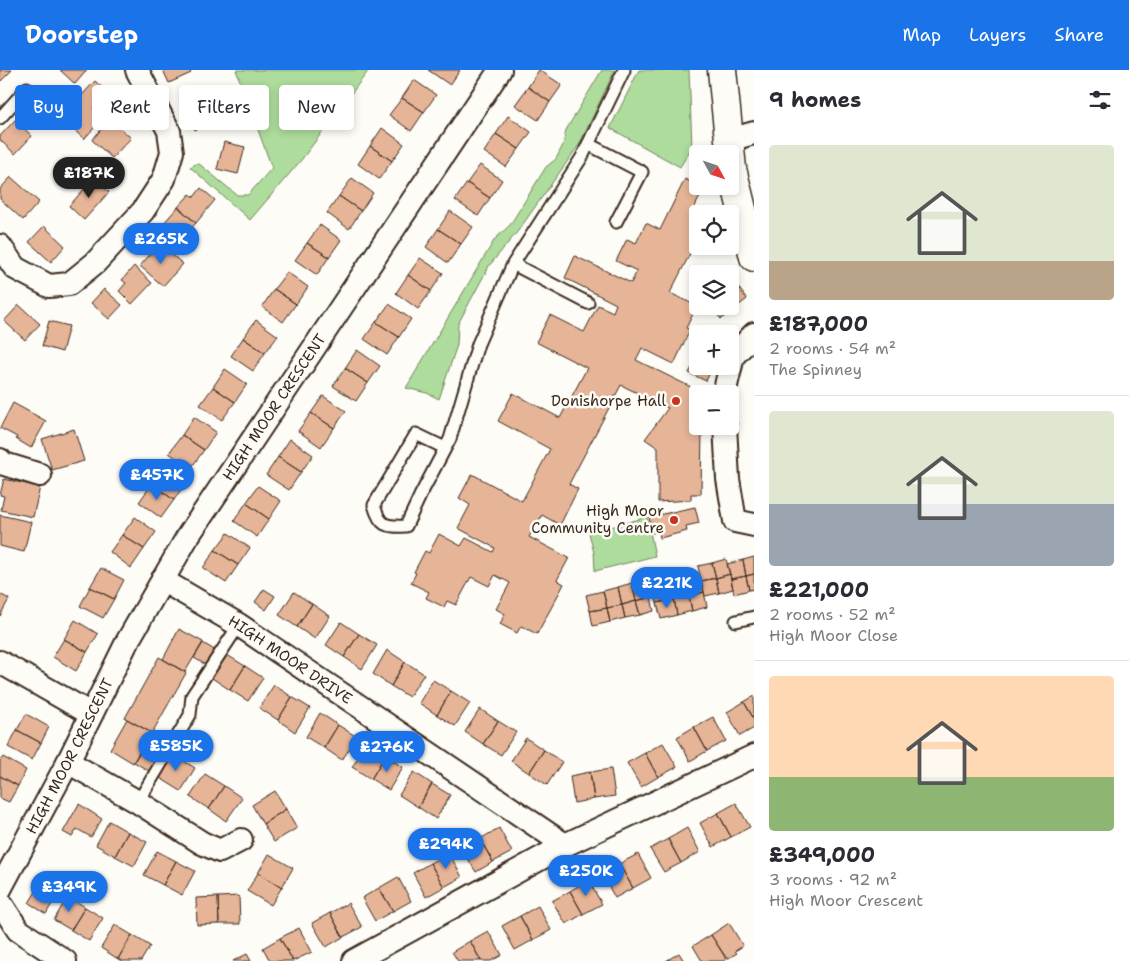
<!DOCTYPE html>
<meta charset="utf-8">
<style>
:root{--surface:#fff;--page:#f2f2f3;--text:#2b2b33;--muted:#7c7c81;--line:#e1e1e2;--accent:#1a73e8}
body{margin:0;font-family:"Shantell Sans",sans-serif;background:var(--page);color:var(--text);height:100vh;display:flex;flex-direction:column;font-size:19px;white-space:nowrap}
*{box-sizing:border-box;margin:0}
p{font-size:16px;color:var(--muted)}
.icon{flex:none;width:28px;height:28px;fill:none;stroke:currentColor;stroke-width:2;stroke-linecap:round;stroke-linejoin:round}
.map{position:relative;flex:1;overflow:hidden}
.panel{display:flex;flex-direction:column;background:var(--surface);width:375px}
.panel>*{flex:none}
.top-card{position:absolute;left:15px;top:15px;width:475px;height:45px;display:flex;gap:10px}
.needle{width:32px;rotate:130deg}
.controls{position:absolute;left:689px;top:75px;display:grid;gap:10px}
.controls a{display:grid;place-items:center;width:50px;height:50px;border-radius:5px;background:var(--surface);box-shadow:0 2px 8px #0003;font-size:25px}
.price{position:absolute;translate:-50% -42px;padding:0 11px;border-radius:18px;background:var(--accent);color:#fff;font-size:16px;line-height:32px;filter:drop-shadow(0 1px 2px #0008)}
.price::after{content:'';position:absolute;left:50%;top:30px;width:15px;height:11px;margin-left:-8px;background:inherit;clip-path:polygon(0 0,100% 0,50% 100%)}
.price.on{background:#222;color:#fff}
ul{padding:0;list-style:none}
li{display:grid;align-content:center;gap:10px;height:265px;padding:0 15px}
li+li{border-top:1px solid var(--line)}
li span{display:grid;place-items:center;height:155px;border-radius:5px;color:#555}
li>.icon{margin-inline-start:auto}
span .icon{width:90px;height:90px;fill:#fffc;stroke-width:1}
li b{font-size:21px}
h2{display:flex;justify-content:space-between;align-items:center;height:60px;padding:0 15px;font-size:21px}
.pill{padding:0 18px;border-radius:5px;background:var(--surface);box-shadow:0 2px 8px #0003;font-size:18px;line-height:45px}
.pill.on{background:var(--accent);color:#fff}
header{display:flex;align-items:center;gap:30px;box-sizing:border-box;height:70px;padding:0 25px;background:var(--accent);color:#fff}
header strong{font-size:24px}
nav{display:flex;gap:28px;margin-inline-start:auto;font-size:18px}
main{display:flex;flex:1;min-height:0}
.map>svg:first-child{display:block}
.green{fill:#addc9c;stroke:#74835d}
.building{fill:#e6b497;stroke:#3b2a1e}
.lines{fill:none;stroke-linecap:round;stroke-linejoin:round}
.lane-casing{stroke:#3b2a1e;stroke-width:15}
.street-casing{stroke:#3b2a1e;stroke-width:26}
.secondary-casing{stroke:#3b2a1e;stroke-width:31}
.lane{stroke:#fdfcf7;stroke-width:11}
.street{stroke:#fdfcf7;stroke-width:22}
.secondary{stroke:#fdfcf7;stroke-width:28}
.poi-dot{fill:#c8321e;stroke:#fdfcf7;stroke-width:2}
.labels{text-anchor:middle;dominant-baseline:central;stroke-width:5;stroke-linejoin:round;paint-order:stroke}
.poi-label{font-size:15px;fill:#3b2a1e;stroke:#fdfcf7;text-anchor:end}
.street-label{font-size:15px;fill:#3b2a1e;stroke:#fdfcf7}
</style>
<header>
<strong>Doorstep</strong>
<nav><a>Map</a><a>Layers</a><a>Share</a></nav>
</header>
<main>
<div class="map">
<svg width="754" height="891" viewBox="0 0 754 891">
<rect width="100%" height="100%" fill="#fdfcf7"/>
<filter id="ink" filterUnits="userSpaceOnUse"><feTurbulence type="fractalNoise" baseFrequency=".02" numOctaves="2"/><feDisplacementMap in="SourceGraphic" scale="10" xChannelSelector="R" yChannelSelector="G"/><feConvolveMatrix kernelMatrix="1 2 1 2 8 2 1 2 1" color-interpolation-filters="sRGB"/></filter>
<g filter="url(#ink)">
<!-- green -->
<path class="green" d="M236,0h133l-67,89 -52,61 -60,-53 8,-4 39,32h11l24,-27z
M602,0h13l-36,75 -61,86 -29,35 -31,58 -1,21 -18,54 -12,-6 -21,-5 89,-149 15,-14 36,-58 10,-8 7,-14 3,-15z
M639,0h50l3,77 -12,20 -70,-39z
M647,447l8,39 -60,15 -1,-18 -5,-20z"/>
<!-- building -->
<path class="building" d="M0,0h12l-12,12z
M60,0h27l-12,14z
M163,0h26l2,3 -22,10z
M428,0h32l-10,15z
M539,0l23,15 -12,17 -22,-15z
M414,10l22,15 -12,17 -22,-14z
M95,11l12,11 -14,16 10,10 -19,21 -23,-21z
M528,17l22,15 -12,18 -23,-15z
M199,21l15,29 -19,10 -15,-29z
M402,28l22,14 -13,19 -22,-16z
M508,46l23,16 -12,17 -23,-15z
M110,49l21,19 -19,20 -20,-18z
M15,50l17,16 -17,18 -15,-14v-4z
M382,58l22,16 -12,17 -22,-15z
M496,64l23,15 -13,18 -22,-15z
M224,72l21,5 -7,27 -21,-5z
M370,76l22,15 -13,18 -21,-15z
M480,95l22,15 -12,18 -23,-15z
M11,107l28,25 -16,18 -23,-21v-10z
M94,108l15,14 -25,28 -15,-14z
M352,108l21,15 -12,18 -22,-15z
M685,109l19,10 -13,25 7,3v21l-28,55 27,13 -11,22 4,2 -16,34 -32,-16 -6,12 61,30 -1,2 4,2h-2v32h4l-1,68h-10v6l-33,2v-54l-13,-9 23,-31 -47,-23 -52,99 9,5 -18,36 -18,-10 -13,22 40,21 -12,22 7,4 -27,50 -16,-8 -4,7 -17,-9 5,-10 -9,-5 14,-26 -15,-8 -6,11 -18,-9 -15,28 -9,-4 -3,6 -18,-9 3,-6 -18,-9 5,-10 -2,-1 11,-21 4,2 10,-19 22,12 5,-8 27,14 2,-4 -37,-20 12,-23 -11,-7 13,-24 50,27 28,-52 -52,-28 15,-28 47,25 27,-50 -51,-26 14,-27 34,17 14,-27 15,7 3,-8 -51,-26 10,-22 56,27 6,-12 -21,-10 11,-22 9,4 10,-20 14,7z
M467,113l23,15 -12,18 -23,-16z
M201,118l14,12 -19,23 -18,-16 12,-13 4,3z
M339,126l22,15 -12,18 -22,-16z
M178,137l18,16 -24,26 -13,-11 7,-9 -4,-4z
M450,141l23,16 -12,17 -23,-15z
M320,155l21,15 -12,17 -22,-14z
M44,156l21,20 -14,16 -22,-20z
M438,159l23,15 -13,19 -22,-16z
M307,173l22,14 -12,18 -22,-15z
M159,174l24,20 -20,22 -23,-20z
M420,188l23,15 -12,18 -23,-16z
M134,196l18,17 -20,21 -13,-13 7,-8 -4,-3z
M287,202l21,15 -12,17 -22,-15z
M408,205l23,16 -13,18 -22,-16z
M730,207l17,22 -26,20 -5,-6 -2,1 -6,-8h22z
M104,219l18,16 -13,14 -18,-16z
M274,219l22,15 -13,18 -21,-15z
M389,234l22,15 -12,18 -23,-15z
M19,235l21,19 -15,16 -21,-19z
M256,250l22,16 -13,17 -22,-15z
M49,251l20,5 -7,26 -20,-6z
M376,252l23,15 -12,18 -23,-16z
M243,268l22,15 -12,18 -22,-15z
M357,280l23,16 -12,17 -23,-15z
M695,292l3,1v3h5l8,4 -5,11 -17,-8z
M345,298l23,15 -12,18 -23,-15z
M225,299l22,15 -12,18 -22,-15z
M213,317l22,15 -13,18 -22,-15z
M323,326l23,15 -12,17 -23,-15z
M13,333l33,18 -15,27 -15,-9 1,-2 -17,-9z
M311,343l23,15 -13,19 -23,-16z
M194,347l22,15 -12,18 -22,-15z
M74,359l10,32 -32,9 -10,-31z
M182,365l22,15 -13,18 -22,-15z
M290,369l23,16 -12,17 -23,-15z
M278,387l23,15 -12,18 -23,-15z
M164,397l22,15 -12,18 -22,-16z
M4,409l36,8 -7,30 -32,-7 3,-14 -4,-1z
M152,414l22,16 -13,18 -22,-16z
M258,416l23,15 -12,18 -23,-16z
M246,433l23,16 -12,18 -23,-16z
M695,437l4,16 -13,3 1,5 -27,7 -1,-6 -7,1 -3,-16z
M0,445l31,7 -7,30 -24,-6z
M135,447l21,15 -12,17 -22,-14z
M228,463l22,15 -12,17 -23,-15z
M122,465l22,14 -13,19 -21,-16z
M215,480l23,15 -12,18 -23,-15z
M754,487v17l-8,2 -3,-16z
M726,489l4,15 -14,4 -4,-15z
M743,490l3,16 -15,3 -4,-15z
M712,493l4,15 -15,3 -3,-15z
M101,498l23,12 -10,19 -24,-12z
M730,504l3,15 -14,4 -3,-15z
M754,504v15l-5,1 -3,-14z
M746,506l3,14 -15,4 -3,-15z
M700,507l4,15 -15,4 -4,-16z
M716,508l3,15 -14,3 -4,-15z
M646,510l5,17 -15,4 -4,-18z
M685,510l4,16 -15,3 -3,-15z
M632,513l4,18 -14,4 -4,-18z
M671,514l3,15 -17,4 -3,-15z
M90,517l24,12 -11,19 -23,-12z
M618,517l4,18 -15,3 -4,-17z
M264,519l11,7 -9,14 -11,-8z
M603,521l4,17 -17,3 -4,-16z
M294,522l18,12 -15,23 -18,-12z
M704,522l3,15 -15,4 -3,-15z
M0,524l9,5 -9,17z
M689,526l3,15 -15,4 -3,-16z
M651,527l3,14 -14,4 -4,-14z
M674,529l3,16 -16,4 -4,-16z
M636,531l4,14 -15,3 -3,-13z
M312,534l18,12 -15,23 -18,-12z
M622,535l3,13 -15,4 -3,-14z
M607,538l3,14 -17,4 -3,-15z
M75,550l23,14 -11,18 -23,-13z
M341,552l18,12 -15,23 -18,-12z
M179,559l24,13 -18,30 -22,-13z
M359,564l18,11 -15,24 -18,-12z
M64,569l23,13 -11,19 -23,-14z
M203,573l13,8 -8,15 -14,-8z
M387,580l18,12 -14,24 -18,-12z
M227,585l18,11 -15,24 -18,-12z
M159,587l27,16 -34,60 -27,-15z
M405,592l19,12 -15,23 -18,-11z
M245,596l18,12 -15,23 -18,-11z
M433,610l18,11 -14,24 -18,-12z
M274,615l18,12 -14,23 -19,-12z
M451,621l19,12 -15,23 -18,-11z
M754,626v23l-10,-17z
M292,627l18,11 -15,24 -17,-12z
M744,632l10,17v9l-14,8 -13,-24z
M480,639l18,12 -15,23 -18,-12z
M320,643l18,12 -14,23 -18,-11z
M26,644l23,13 -8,16 -24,-13z
M713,647l13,24 -19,10 -13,-24z
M127,649l23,13 -17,31 -23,-14z
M498,651l18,11 -15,23 -18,-11z
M338,655l19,12 -15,23 -18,-12z
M694,657l13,24 -17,10 -13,-24z
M17,660l24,13 -9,17 -24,-13z
M526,668l18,12 -15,23 -18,-12z
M663,673l14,24 -19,10 -13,-24z
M367,674l18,12 -14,23 -19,-12z
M143,677l15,8 -9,16 -15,-9z
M544,680l18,12 -15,23 -18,-12z
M171,683l24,15 -14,23 -24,-15z
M645,683l13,24 -17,10 -14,-24z
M385,686l18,11 -14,23 -18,-11z
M3,687l23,13 -8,16 -18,-10v-15z
M611,699l4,27 -21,3 -4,-27z
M414,702l18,12 -14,23 -19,-12z
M590,702l4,27 -20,4 -4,-27z
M205,704l19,12 -15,23 -19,-12z
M0,706l18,10 -9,16 -9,-4z
M432,714l18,11 -14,24 -18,-12z
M224,716l18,12 -16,23 -17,-12z
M275,721l11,18 -23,15 -11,-19z
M736,733l14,24 -19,10 -13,-24z
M79,734l23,15 -11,18 -14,-8 -5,8 -9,-5z
M286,739l11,19 -23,14 -11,-18z
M718,743l13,24 -18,10 -13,-24z
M109,751l19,11 -13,24 -19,-11z
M499,758l13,24 -19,10 -13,-23z
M687,758l13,24 -19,11 -13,-24z
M128,762l19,10 -13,24 -19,-10z
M480,769l13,23 -17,10 -14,-23z
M668,769l13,24 -17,9 -14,-23z
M157,781l19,10 -13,24 -19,-10z
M449,783l13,24 -18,10 -14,-24z
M269,784l24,14 -11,19 -24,-14z
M638,784l13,24 -18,10 -14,-24z
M176,791l19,10 -13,24 -19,-10z
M430,793l14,24 -18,10 -13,-24z
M619,794l14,24 -18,10 -13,-24z
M258,803l24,14 -11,18 -24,-14z
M398,807l13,24 -18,10 -14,-23z
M43,810l17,10 -14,24 -17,-11z
M588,810l14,24 -19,10 -13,-23z
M379,818l14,23 -18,10 -13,-23z
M570,821l13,23 -17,10 -14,-23z
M68,826l17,11 -14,23 -17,-10z
M239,826l1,28h-21l-1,-27z
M218,827l1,27 -22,1 -1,-27z
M348,833l14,24 -19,10 -13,-24z
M538,836l13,24 -18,10 -13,-24z
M85,837l18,11 -14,23 -18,-11z
M330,843l13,24 -17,10 -14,-24z
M520,846l13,24 -18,10 -13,-24z
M729,853l14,23 -8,5 2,2 -10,6 -16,-24z
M115,855l17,10 -14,24 -17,-11z
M299,858l13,24 -19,9 -13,-23z
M488,861l14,24 -11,6h-10l-11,-20z
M132,865l18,11 -9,15h-19l-4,-2z
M711,865l14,22v4h-23l-9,-15z
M280,868l13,23h-23l-7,-13z
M470,871l11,20h-23l-6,-9z
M679,883l5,8h-18z
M247,884l4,7h-18z"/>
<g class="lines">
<defs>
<path id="lane" d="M0,48l27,-30
M588,74l54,28 -26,50
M513,194l75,39
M445,378l-29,-14 -42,71c6,21 11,22 32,21l15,-32 29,-55 28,-95 35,-80 69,-107 42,-87
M736,551l18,-4
M138,732l52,-87 2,-19 47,-71"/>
<g id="street">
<path d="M729,70l25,-7"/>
<path d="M0,176l15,22 34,18 20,-2 26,-21 48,-52 21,-32 8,-27 -3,-21 -32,-61"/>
<path d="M724,324l9,-38 21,-22"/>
<path d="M725,356l3,53 7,42 19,4"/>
<path d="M0,390l1,3 39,12"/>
<path id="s1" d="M162,510l77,45 326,220"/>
<path d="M0,592l91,52"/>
<path d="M68,692l70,40 64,41 18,8 21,-11"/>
<path id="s2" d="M0,819l68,-127 59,-120 61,-106 312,-466"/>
<path d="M0,832l18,28 47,31"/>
<path d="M354,891l211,-116 189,-89"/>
</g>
<path id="secondary" d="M722,0l10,99 22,88"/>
</defs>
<!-- lane casing -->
<use href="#lane" class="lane-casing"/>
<!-- street casing -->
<use href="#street" class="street-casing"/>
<!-- secondary casing -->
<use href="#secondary" class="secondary-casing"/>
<!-- lane -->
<use href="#lane" class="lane"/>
<!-- street -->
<use href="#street" class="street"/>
<!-- secondary -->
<use href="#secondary" class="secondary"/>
</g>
</g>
<!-- markers -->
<g class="poi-dot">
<circle cx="676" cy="331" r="5"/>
<circle cx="674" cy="450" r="5"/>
</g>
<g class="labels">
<!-- poi labels -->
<g class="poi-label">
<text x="666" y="331">Donishorpe Hall</text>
<text x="664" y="441">High Moor<tspan x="664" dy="17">Community Centre</tspan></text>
</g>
<!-- street labels -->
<g class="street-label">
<text stroke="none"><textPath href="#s2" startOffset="555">HIGH MOOR CRESCENT</textPath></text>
<text stroke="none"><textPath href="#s1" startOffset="151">HIGH MOOR DRIVE</textPath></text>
<text stroke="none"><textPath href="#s2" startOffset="150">HIGH MOOR CRESCENT</textPath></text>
</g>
</g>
</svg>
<div class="controls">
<a><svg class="needle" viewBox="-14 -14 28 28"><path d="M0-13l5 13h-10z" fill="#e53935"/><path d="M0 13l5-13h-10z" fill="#7c7c81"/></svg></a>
<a><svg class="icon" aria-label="locate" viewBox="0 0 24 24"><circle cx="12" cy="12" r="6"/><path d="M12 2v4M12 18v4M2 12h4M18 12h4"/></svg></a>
<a><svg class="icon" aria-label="layers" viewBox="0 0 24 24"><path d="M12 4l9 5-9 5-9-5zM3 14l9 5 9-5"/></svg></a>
<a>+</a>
<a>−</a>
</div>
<b class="price on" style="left:89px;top:129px">£187K</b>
<b class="price" style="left:161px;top:195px">£265K</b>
<b class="price" style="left:157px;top:431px">£457K</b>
<b class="price" style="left:667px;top:539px">£221K</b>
<b class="price" style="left:176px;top:702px">£585K</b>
<b class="price" style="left:387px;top:703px">£276K</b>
<b class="price" style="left:446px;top:800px">£294K</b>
<b class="price" style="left:586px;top:827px">£250K</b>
<b class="price" style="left:69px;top:843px">£349K</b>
<div class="top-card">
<a class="pill on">Buy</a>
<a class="pill">Rent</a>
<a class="pill">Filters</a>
<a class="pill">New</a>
</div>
</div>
<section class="panel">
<h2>9 homes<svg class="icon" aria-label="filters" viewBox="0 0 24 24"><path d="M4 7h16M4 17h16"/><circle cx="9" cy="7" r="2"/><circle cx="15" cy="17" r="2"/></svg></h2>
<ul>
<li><span style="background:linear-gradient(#dfe7d0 75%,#b9a48a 0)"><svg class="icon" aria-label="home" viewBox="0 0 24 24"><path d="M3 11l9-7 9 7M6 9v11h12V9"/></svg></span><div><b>£187,000</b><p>2 rooms · 54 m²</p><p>The Spinney</p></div></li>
<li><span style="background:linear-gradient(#dfe7d0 60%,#9aa5b1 0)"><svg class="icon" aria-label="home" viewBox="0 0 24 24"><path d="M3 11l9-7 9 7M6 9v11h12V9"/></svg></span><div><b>£221,000</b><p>2 rooms · 52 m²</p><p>High Moor Close</p></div></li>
<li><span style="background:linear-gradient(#ffd9b3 65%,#8fb573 0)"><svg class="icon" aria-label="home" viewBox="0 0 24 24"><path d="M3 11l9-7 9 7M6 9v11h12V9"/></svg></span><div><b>£349,000</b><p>3 rooms · 92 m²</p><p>High Moor Crescent</p></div></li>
</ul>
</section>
</main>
